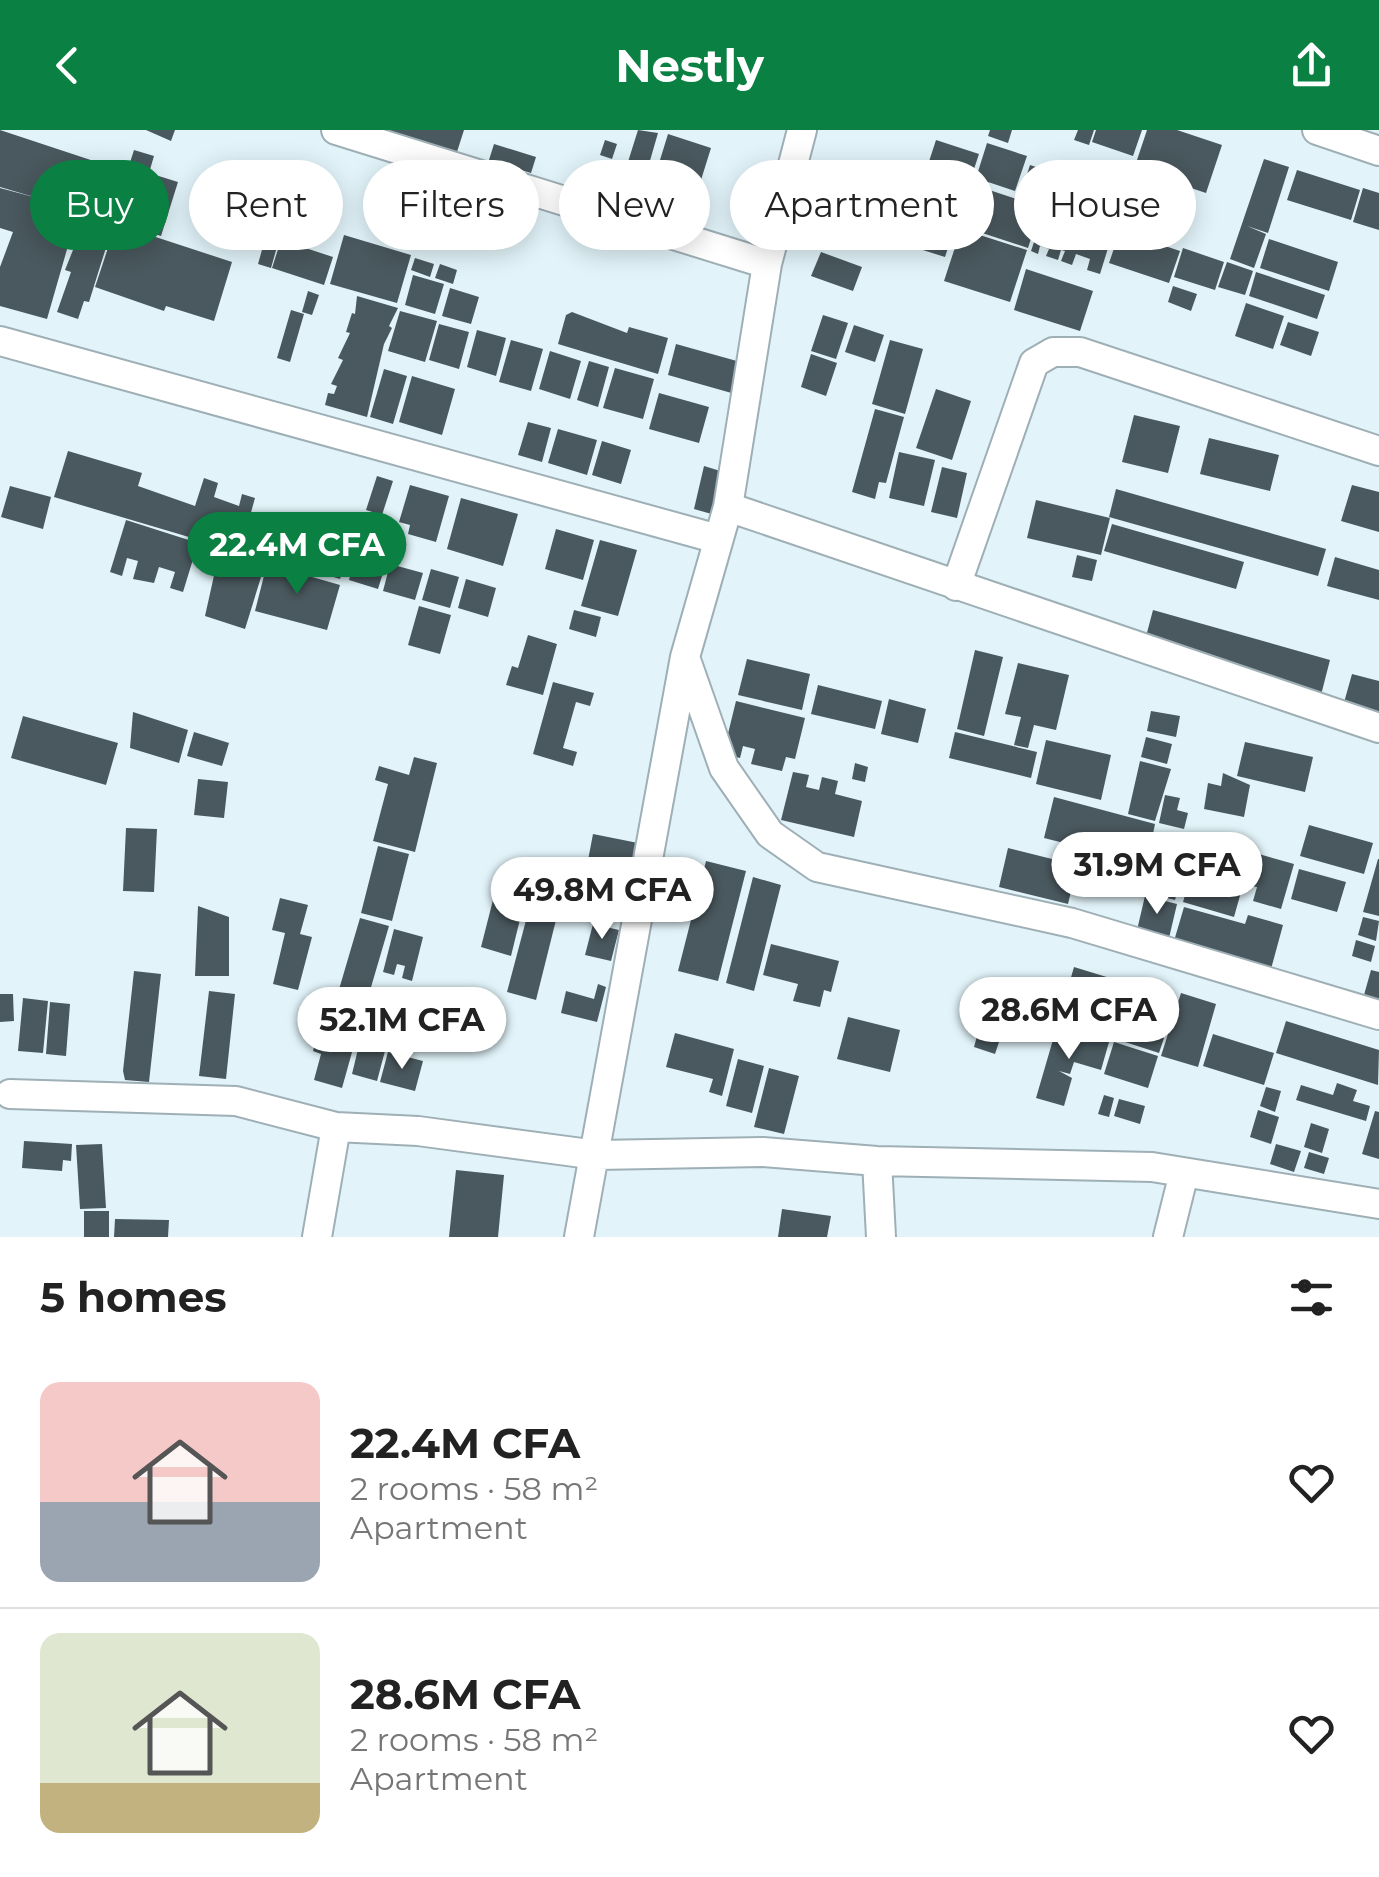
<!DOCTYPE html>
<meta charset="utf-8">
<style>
:root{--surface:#fff;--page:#f6f6f6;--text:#222;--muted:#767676;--line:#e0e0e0;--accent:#0b8043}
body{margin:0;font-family:Montserrat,sans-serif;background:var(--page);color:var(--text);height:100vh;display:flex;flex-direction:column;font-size:38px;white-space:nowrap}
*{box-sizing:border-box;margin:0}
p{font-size:32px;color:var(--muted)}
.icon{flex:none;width:55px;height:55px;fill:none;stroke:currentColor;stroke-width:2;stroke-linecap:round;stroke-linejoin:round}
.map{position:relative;height:1107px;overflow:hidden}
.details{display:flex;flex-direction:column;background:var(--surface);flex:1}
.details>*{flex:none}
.hud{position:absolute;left:30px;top:30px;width:1320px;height:90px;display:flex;gap:20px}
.price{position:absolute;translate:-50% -85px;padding:0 22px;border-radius:35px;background:#fff;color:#222;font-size:32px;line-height:65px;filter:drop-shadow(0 2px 5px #0008)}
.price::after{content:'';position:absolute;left:50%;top:60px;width:30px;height:22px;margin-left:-15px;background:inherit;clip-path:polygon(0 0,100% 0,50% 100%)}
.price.active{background:var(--accent);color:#fff}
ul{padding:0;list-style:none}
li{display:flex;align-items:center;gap:30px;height:250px;padding:0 40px}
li+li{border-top:2px solid var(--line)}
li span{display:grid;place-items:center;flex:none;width:280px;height:200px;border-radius:20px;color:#555}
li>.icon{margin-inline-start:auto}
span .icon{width:120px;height:120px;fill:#fffc;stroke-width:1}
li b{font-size:42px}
h2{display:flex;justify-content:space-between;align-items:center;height:120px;padding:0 40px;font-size:42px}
.pill{padding:0 35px;border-radius:45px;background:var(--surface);box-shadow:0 5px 25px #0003;font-size:35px;line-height:90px}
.pill.active{background:var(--accent);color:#fff}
header{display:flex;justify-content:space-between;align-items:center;height:130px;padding:0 40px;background:var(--accent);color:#fff;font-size:45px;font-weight:700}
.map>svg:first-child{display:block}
.building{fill:#4a595f}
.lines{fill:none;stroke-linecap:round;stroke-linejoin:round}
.minor-casing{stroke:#9eafb5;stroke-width:32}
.minor{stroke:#fff;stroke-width:28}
</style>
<header><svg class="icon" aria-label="back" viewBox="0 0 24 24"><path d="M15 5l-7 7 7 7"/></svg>Nestly<svg class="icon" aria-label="share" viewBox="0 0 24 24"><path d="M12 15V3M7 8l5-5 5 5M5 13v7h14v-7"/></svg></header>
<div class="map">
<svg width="1379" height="1107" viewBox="0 0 1379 1107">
<rect width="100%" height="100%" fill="#e2f4fa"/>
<!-- building -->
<path class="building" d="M0,0l127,42 7,-22 20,6 -5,17 29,9 -17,54 -47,-14 -25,80 -5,-1 -6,18 -21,-7 14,-40 -6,-2 18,-45 -5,-14 -31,108 -47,-13v-39l13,-35 -13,-4v-40l41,11 -41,-12z
M146,0h29l-4,11z
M387,0h77l-8,25 -70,-22z
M638,0l20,3 -11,38 -20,-6z
M990,0h22l-4,13 -20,-7z
M1078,0h16l-5,15 -15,-5z
M1096,0h46l-9,26 -41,-14z
M1147,0h30l45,15 -16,48 -72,-24z
M668,4l43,14 -20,64 -43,-13z
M605,10l12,4 -5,15 -12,-4z
M936,10l43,14 -14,42 -43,-13z
M987,13l40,13 -12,35 -39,-13z
M494,14l42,13 -5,16 -42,-13z
M1264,29l25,8 -21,66 -21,-7 19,8 -12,34 -24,-9z
M1030,35l90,30 -10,31 -90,-30z
M1297,40l63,20 -9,30 -64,-20z
M913,52l33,10 -5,14 -32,-11z
M833,55l13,5 -6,19 -13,-5z
M974,55l67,22 -13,41 -67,-22z
M1363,58l16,5v37l-26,-8z
M922,78l35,12 -12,37 -35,-11z
M1045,79l68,23 -13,42 -13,-4 3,-11 -14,-5 -4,11 -11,-4 4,-10 -4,-1 -3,10 -12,-4 3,-7 -9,-3 -2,8 -7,-3z
M116,94l116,38 -18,59 -48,-15 -2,5 -69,-24z
M961,99l66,21 -17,52 -66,-21z
M1120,101l60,20 -11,32 -60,-20z
M267,102l13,4 -9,32 -13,-4z
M344,105l67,20 -14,48 -67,-19z
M1269,109l69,23 -9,29 -69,-23z
M281,110l52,17 -9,28 -52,-17z
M1183,118l41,14 -9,28 -41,-13z
M821,122l41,15 -9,24 -42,-15z
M415,128l19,6 -4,13 -19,-7z
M1227,132l26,9 -8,24 -27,-8z
M440,134l17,6 -4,14 -18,-6z
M1026,139l67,22 -13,40 -66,-21z
M1256,142l69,23 -8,24 -68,-23z
M413,145l31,9 -9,30 -30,-9z
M1173,156l24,8 -6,17 -23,-9z
M450,158l29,9 -8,27 -29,-8z
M308,161l11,4 -7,20 -10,-3z
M357,166l41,12 -9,18 3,2 -8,16 -17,73 -42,-12 3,-12 6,1 3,-8 -6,-2 12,-24 -5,-2 12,-25 -4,-1 6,-19 3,1z
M1246,173l38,13 -11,33 -38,-13z
M291,180l13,4 -14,48 -13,-4z
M400,181l37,10 -12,41 -37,-11z
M572,182l55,21 2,-6 39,11 -10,36 -100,-30 8,-29z
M823,185l25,8 -12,36 -25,-8z
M1288,192l31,10 -8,24 -31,-11z
M439,194l30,8 -10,37 -30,-9z
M854,195l30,10 -9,27 -30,-10z
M477,200l29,8 -10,38 -29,-9z
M511,210l32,9 -12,42 -32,-9z
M890,210l33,9 -18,65 -33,-10z
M676,214l68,19 -9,31 -67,-19z
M550,221l31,10 -11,38 -31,-10z
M811,224l26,9 -11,33 -25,-9z
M589,231l20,6 -11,40 -21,-7z
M615,238l39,11 -11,40 -40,-11z
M384,239l23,7 -14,48 -23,-7z
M412,246l43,13 -13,46 -43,-13z
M936,259l35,12 -19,59 -36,-12z
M659,263l50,14 -10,36 -50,-14z
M875,279l29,8 -18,66 -7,-1 -4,17 -23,-7z
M1134,285l46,11 -12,47 -46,-11z
M528,292l23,6 -9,34 -24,-7z
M558,299l39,11 -10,35 -39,-12z
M1209,308l70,17 -9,36 -70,-17z
M602,311l29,9 -10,34 -29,-9z
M68,321l74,22 -4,13 57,20 9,-28 14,5 -4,14 25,9 3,-12 13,4 -5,18 33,10 -11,37 -6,-2 -21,68 -40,-13 12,-54 4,1 5,-15 -172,-51z
M899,322l36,8 -11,46 -35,-8z
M704,336l23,7 -12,42 -21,-6z
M942,337l25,6 -10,45 -26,-6z
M377,346l16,5 -11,34 -16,-5z
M410,355l39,11 -13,46 -28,-8 2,-9 -11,-3z
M1352,355l27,7v40l-38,-11z
M10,356l41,11 -8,32 -42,-12z
M1116,359l210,60 -8,27 -209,-59z
M461,368l57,16 -15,52 -56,-17z
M1036,370l74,18 -9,37 -74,-17z
M126,390l72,23 -15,49 -13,-4 5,-16 -16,-5 -5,16 -21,-4 5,-18 -11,-3 -5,18 -12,-4z
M1112,394l132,38 -8,27 -132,-38z
M284,399l65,19 -9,31 -65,-20z
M556,399l38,11 -11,40 -38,-11z
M600,410l37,10 -19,66 -37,-10z
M371,412l28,9 -4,12 -28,-9z
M356,424l30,9 -8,26 -29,-9z
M1077,425l20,5 -5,21 -20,-4z
M1335,427l44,13v30l-52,-14z
M267,434l73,21 -13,45 -72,-19z
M390,434l33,9 -8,27 -32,-9z
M431,439l28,8 -9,31 -28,-8z
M466,449l30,9 -8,29 -30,-9z
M419,476l32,9 -11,39 -32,-9z
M574,480l27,7 -5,20 -27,-8z
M1153,480l177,50 -9,35 -177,-51z
M528,505l29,9 -14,51 -37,-10 6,-19 6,2z
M975,520l28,7 -19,79 -27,-7z
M747,529l63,15 -8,36 -64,-15z
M1018,533l51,12 -13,55 -22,-5 -6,23 -14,-3 7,-28 -16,-3z
M1352,544l27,7v35l-36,-10z
M553,552l41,11 -4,13 -14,-4 -13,46 14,4 -4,14 -40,-12z
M818,555l64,16 -7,28 -64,-15z
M889,569l37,10 -8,34 -37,-9z
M736,571l69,17 -10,41 -9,-2 -4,14 -31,-7 4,-15 -12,-3 -3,12 -17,-4z
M1151,581l29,5 -4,21 -29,-6z
M133,582l55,18 -9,33 -49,-15z
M23,586l95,27 -12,42 -95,-27z
M194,602l35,11 -7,23 -35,-10z
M955,602l82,20 -6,26 -82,-20z
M1146,607l26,7 -5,20 -26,-7z
M1046,610l65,15 -10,45 -65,-16z
M1245,612l68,15 -8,35 -68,-16z
M414,627l23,6 -22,89 -42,-11 15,-57 -13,-4 4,-14 30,9z
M1140,631l31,8 -16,52 -27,-7z
M855,633l13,4 -3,15 -13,-3z
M793,642l16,3 -3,12 13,3 3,-13 16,4 -3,13 27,7 -8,36 -73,-17z
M1223,643l27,12 -6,32 -40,-8 4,-26 13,3z
M198,649l30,3 -4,36 -30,-3z
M1165,665l15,3 -3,12 11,3 -4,16 -25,-6z
M1054,667l101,27 -6,29 -65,-16 -16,67 -69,-17 9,-39 56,14 4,-18 -24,-6z
M1309,695l64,18 -9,31 -64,-18z
M126,698l31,1 -3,63 -31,-1z
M593,704l45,9 -9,47 -45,-9z
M1158,706l31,8 -6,26 -31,-8z
M1198,707l96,27 -13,45 -28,-8 4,-14 -69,-13z
M378,716l31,8 -17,67 -31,-8z
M1378,729h1v57l-16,-4z
M706,731l40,10 -28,110 -40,-10z
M1151,735l31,8 -7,27 -31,-8z
M1299,739l47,13 -9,30 -46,-13z
M753,747l28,8 -27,106 -28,-8z
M1190,748l51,14 -7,25 -51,-15z
M1145,766l32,8 -8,34 -32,-8z
M280,768l28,7 -8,29 12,3 -14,53 -25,-6 12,-51 -13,-3z
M493,770l30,7 -12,49 -30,-9z
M198,776l31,11v59h-34z
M1184,777l61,17 3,-9 35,10 -12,44 -97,-28z
M529,779l28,7 -21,84 -29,-8z
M1363,787l16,4 -3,20 -18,-6z
M360,788l29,8 -25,85 -29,-8z
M593,794l26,6 -8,31 -26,-6z
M394,799l29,8 -11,44 -10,-3 3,-12 -8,-2 -3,11 -11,-3z
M1356,810l19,6 -4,16 -19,-6z
M771,814l68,17 -8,31 -7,-2 -4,17 -27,-6 5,-17 -35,-9z
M1074,837l98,30 -12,38 -12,-2 16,5 -5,15 -40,-13 5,-16 -61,-19z
M1371,840l8,2v27l-15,-4z
M134,841l27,3 -12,108 -24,-2 -2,-9z
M598,854l8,3 -9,35 -36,-9 5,-22 28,8z
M375,860l26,6 -7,35 -26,-6z
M209,861l26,3 -9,85 -27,-3z
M419,862l11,2 -3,13 4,1 3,-12 10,3 -14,46 -33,-8 8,-35 11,3z
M1181,863l35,11 -18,63 -37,-11z
M0,864h13l1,27 -14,1z
M23,868l25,3 -5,52 -25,-2z
M50,872l20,2 -4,52 -20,-2z
M335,875l28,8 -21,75 -28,-8 7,-26 -8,-3 6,-22 9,2z
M848,887l52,13 -10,42 -53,-13z
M1286,891l93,29 -1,35 -102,-32z
M1057,896l52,16 -8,28 -27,-8 -4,12 -11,-3 13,7 -8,28 -28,-8z
M979,899l22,7 -6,18 -21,-7z
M675,903l59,16 -12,47 -13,-4 4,-13 -47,-12z
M1213,904l61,19 -10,32 -61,-19z
M1114,912l44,14 -10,32 -44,-14z
M359,915l26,6 -8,30 -25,-7z
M388,922l35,9 -8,30 -35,-9z
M738,929l26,7 -12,47 -26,-7z
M769,938l30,8 -15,58 -30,-7z
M1337,953l20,7 -4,11 17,5 -4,15 -70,-21 5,-15 32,10z
M1266,957l15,4 -6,21 -15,-6z
M1104,965l10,3 -5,19 -11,-3z
M1119,969l26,7 -5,18 -26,-8z
M1258,980l21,7 -8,27 -21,-7z
M1375,981l4,1v47l-17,-5z
M1311,993l18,6 -7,24 -18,-6z
M24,1011l48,3 -1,17 -8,-1 -1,11 -40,-3z
M102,1014l4,64 -26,1 -4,-64z
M1276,1014l25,7 -7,21 -24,-8z
M1309,1022l20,6 -5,16 -20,-6z
M456,1040l48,5 -6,62h-49z
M782,1079l49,7 -4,21h-49z
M84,1081h25v26h-25z
M115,1089l54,1 -1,17h-54z"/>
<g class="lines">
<defs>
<path id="minor" d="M336,0l431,134
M1317,0l62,21
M0,211l718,198
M728,377l651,221
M956,456l78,-223 19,-11h27l299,99
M686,530l38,108 46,66 47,33 255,56 307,92
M10,964l226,7 100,26 82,4 179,24 166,-3 114,9 275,6 227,37
M877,1031l4,76
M317,1107l19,-110
M579,1107l106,-580 43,-150 39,-243 35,-134
M1168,1107l16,-64"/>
</defs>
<!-- minor casing -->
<use href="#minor" class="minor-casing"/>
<!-- minor -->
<use href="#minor" class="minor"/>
</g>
</svg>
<b class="price active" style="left:297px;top:467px">22.4M CFA</b>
<b class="price" style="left:1157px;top:787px">31.9M CFA</b>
<b class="price" style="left:602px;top:812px">49.8M CFA</b>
<b class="price" style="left:1069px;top:932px">28.6M CFA</b>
<b class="price" style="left:402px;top:942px">52.1M CFA</b>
<div class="hud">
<a class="pill active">Buy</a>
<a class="pill">Rent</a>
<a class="pill">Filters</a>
<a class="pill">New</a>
<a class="pill">Apartment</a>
<a class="pill">House</a>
</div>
</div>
<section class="details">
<h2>5 homes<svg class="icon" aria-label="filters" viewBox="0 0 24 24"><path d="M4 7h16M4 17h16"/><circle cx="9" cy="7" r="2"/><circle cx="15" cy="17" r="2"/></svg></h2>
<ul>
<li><span style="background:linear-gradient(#f6c9c9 60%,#9aa5b1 0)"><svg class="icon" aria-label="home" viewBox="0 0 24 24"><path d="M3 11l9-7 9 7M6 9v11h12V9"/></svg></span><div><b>22.4M CFA</b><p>2 rooms · 58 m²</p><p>Apartment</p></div><svg class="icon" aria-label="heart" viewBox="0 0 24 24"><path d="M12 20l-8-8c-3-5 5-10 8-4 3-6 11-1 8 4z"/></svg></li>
<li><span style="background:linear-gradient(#dfe7d0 75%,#c2b280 0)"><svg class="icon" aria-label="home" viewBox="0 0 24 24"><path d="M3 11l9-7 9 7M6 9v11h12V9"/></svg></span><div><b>28.6M CFA</b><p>2 rooms · 58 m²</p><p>Apartment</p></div><svg class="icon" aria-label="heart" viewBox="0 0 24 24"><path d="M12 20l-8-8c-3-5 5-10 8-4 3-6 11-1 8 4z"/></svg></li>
</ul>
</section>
